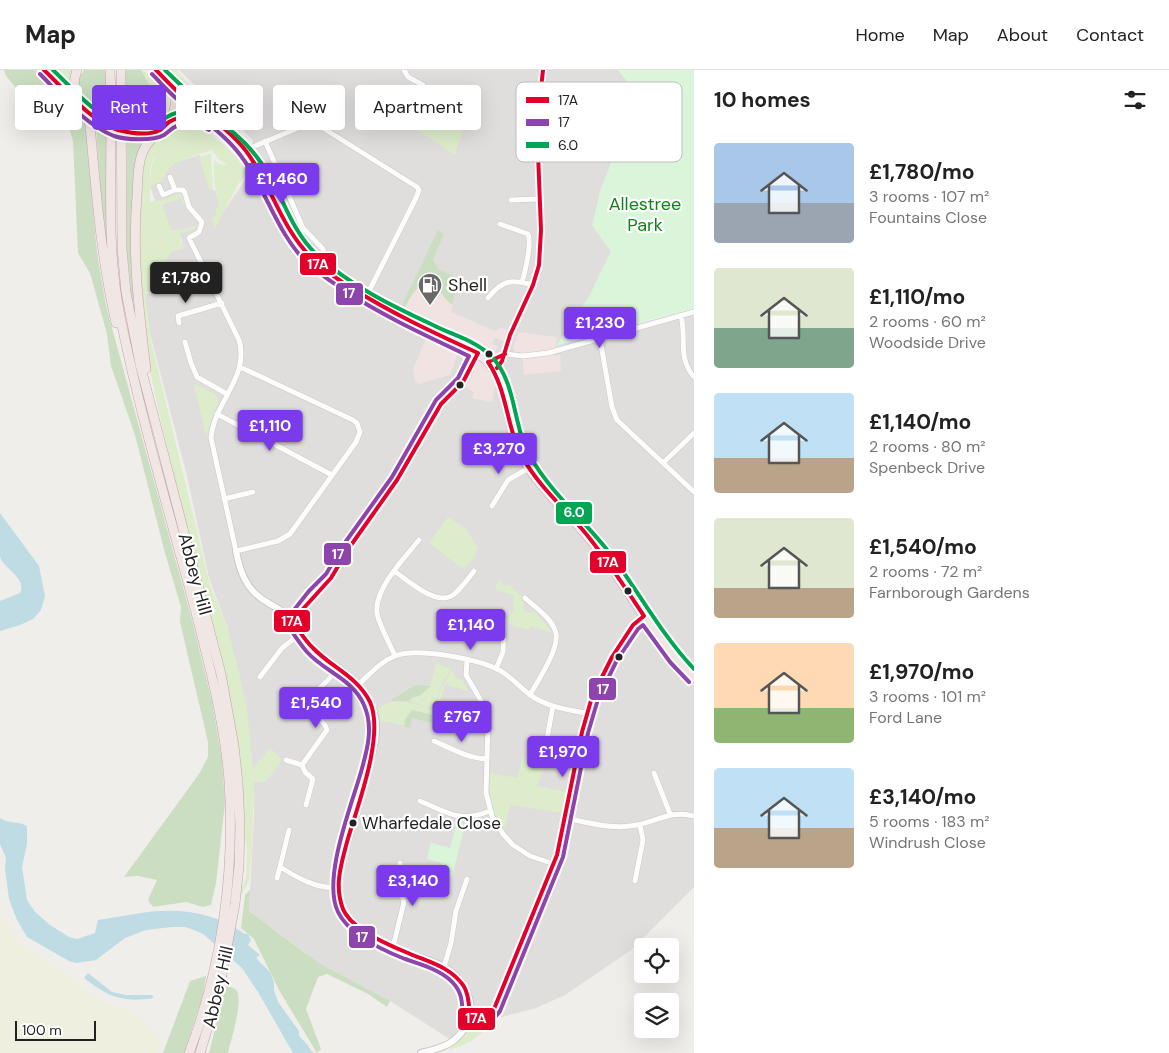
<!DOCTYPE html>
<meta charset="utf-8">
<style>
:root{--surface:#fff;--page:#f2f2f2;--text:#222;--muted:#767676;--line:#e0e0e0;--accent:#7c3aed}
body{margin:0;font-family:"DM Sans",sans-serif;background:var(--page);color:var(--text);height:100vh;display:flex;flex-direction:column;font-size:19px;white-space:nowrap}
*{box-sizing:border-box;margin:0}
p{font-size:16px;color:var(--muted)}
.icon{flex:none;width:28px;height:28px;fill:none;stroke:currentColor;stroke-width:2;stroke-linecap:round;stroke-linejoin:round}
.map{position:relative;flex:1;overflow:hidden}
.drawer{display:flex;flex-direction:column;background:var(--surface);width:475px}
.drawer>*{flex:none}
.top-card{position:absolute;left:15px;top:15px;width:475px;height:45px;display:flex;gap:10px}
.controls{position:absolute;left:634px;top:868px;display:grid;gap:10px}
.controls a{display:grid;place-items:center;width:45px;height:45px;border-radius:5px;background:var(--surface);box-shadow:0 5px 20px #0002;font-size:25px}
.scale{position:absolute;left:15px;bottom:12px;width:81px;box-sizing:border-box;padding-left:5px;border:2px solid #222;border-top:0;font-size:14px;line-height:18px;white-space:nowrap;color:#222;-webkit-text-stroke:4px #fff;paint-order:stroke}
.price{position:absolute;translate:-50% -42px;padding:0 11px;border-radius:5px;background:var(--accent);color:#fff;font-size:16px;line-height:32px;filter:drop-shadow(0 1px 2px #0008)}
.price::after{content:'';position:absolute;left:50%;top:30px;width:15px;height:11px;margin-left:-8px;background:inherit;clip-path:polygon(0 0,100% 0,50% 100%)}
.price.current{background:#222;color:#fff}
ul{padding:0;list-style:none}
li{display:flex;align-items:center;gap:15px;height:125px;padding:0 20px}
li span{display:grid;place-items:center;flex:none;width:140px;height:100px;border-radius:5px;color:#555}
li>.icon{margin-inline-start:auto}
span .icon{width:60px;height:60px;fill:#fffc;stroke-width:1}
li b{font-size:21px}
h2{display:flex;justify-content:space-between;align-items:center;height:60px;padding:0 20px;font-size:21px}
.chip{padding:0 18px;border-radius:5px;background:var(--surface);box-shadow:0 5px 20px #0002;font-size:18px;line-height:45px}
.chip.current{background:var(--accent);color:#fff}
header{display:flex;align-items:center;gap:30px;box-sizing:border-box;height:70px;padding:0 25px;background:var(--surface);border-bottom:1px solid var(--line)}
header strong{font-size:24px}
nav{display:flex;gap:28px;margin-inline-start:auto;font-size:18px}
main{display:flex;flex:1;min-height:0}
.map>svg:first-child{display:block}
.residential{fill:#dfdedc}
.commercial{fill:#f1e3e1}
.farmland{fill:#efefdf}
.grass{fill:#ddeccb}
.forest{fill:#cbdec1}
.park{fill:#daf5da}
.water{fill:#bfdbe3}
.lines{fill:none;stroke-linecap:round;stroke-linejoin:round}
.minor-casing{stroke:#c9c8c7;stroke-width:6}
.tertiary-casing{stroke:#c9c8c7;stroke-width:8}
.primary-casing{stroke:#a79c86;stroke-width:9}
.trunk-casing{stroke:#c5a2ac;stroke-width:10}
.minor{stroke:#fdfcfc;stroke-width:5}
.tertiary{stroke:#fdfcfc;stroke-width:6}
.primary{stroke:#f3ede7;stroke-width:8}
.trunk{stroke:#f0e6e4;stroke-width:9}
.trunk-bridge-casing{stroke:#c5a2ac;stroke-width:10;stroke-linecap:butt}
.trunk-bridge{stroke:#f0e6e4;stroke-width:9}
.bus-1-casing{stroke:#fff;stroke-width:8}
.bus-2-casing{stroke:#fff;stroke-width:8}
.bus-3-casing{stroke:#fff;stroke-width:8}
.bus-1{stroke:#e4002b;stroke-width:4}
.bus-2{stroke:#8e44ad;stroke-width:4}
.bus-3{stroke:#00a651;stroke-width:4}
.bus-dot{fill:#222;stroke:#fff;stroke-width:2}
.labels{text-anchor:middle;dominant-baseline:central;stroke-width:4.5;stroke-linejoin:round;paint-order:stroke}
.bus-label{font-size:17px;fill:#222;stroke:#fff;text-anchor:start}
.park-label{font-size:18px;fill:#0c8416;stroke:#fff}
.poi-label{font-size:18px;fill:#222;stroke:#fff;text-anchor:start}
.street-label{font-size:18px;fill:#222;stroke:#fff}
.key{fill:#fff;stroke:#bdbdbd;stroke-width:1}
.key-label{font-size:14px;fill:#222}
.line-badge{stroke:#fff;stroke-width:2}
.badge-label{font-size:14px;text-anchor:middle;font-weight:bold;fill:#fff}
</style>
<header>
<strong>Map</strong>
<nav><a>Home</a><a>Map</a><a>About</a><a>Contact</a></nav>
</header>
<main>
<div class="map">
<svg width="694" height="983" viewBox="0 0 694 983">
<rect width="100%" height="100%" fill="#f0eeeb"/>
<!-- residential -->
<path class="residential" d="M179,0h439l10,12 -11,66 -17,44 11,60 -21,43 -33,50 137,-36v578l-63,63 -66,45 -29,13 -52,14 -18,9 -10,12 -66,-42 -86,-39 2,-9 -57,-42 5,-96 -1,-47 -26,-142 -18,-48 -22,-102 -41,-158 -1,-24 14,-4 1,-3 -3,-11 7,-14 8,-11 12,-3 -3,-11 -15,-4 -16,-47 23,-23 27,-8 10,34 6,2 6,23 28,-41 3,-33z"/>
<!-- commercial -->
<path class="commercial" d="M430,213l17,14 7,4 -3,11 44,19 6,-3 9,3 -5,11 -9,-4 -2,1 -2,5 5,2 -2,6 6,3 -9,47 -20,-4 2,-6 -8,-5 8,-16 -4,-14 -11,-6 -9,24 -32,9 -3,-4 -2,-11 18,-42 -12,-6 -18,-14 8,-15 7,-7z
M518,262l39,5 -3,19 6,-1 1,16 -37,4 -2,-22 -6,-1 -3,-4z"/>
<!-- farmland -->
<path class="farmland" d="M0,845l22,29 81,58 27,9 9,7 19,19 2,8 -2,8h-158z"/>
<!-- grass -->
<path class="grass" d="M47,0h25l-3,10 1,10z
M141,0c39,16 38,64 -9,57 16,-8 17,-18 22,-34z
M166,0h12l-1,2 34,35 -3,2 -16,-8 -26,-27z
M437,22c8,6 23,15 27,24 3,7 -7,31 -9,39l-39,-26z
M188,51c19,8 49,33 61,50l-10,12 -24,45 -3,-8 1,-3 4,-1 -2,-7 4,-3c-4,-15 -6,-30 -5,-46l5,4 8,1 -8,-5 -7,-10c-10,4 -36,10 -43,18 -3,3 -3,7 -6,10v3l-13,5 1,-17 4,-14 -1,1 -4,14v32l10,-2 1,1 13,-6 8,-1 3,8 -2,3 -2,-7 -19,7 10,26 20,-4 6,-3 -5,6 -12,3 -1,8 5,6 -13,4 -16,25 4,13 -15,4 6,48 59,244 17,41 12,46 8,37 6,59 17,-20 11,10 -2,7 -14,17h-11l-2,65 -3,34 -8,14 -1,-2 6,-16 1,-27 -4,-26 -4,-67 -4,-30 -15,-75 -41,-151 -28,-125 -12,-88 2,-114 5,-24 6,-9 26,-18z
M212,83l-1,5 2,32 -4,-1 -10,-32z
M194,314l20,9 5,6 -13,37z
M448,447l18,12 12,19 -5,11 -10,10 -34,-26z
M501,508l1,6 3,2 4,-1 13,12 -1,2 3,4v7l5,3 5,-2 19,22 -23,-7 -1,4 -21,-6v-5l6,-9 -1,-15 -17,-5v-5z
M436,593l15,6 -9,14 -8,23 -4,2 -21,-7 4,-4c17,-1 20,-20 23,-34z
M452,600c2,5 4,9 10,10l6,11 -23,-7 -9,36c-5,-17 7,-36 16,-50z
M390,632c14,-2 30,2 42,8l1,5 -21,-5 -7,10 -1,6 -15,-4h-8l-3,-14z
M522,689l23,3 -8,24 29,6 -4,21 -52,-8 -6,26c-13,-18 -15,-36 -14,-58l27,5z
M474,952h14l2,2c-11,14 -24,21 -41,26 7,-7 18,-24 25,-28z"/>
<!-- forest -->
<path class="forest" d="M4,0h32l27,26 22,26 12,131 9,53 87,318 19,78 10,58 3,43 -9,80 -5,22 -8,2 -17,-5 -33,5 -5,-7 9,-20 -19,-4 -14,1 75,-103 9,-17v-15l-28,-120 1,-15 -16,-54 -30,-118 -24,-69 -4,-32 -17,-61 -12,-20 -5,-112 -3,-10 -7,-8 -46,-34 -11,-13z
M84,0h23v49c-19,-10 -38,-25 -23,-49z
M125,0h16l13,23c-5,15 -7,37 -29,33z
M96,58l12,5 -2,49 3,77 -6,-31z
M127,69l6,2 9,-1 -6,24 -1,138 -3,-2 -5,-50z
M438,160l6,4 -11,25 5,10 18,8v1h-4l-2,5 6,3 -3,19c-6,-3 -7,-6 -11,-11 -19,-19 -27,-6 -37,13h-4z
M415,615l16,1 -12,10 -6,1 -4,4h-19z
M412,640l21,5 -1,8 -20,-5 -2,10 -6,-2 1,-6z
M250,820l-1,21 71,53 70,37 -3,6 -19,-13 -41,-20 -9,3 -12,32 15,40 -4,4 -38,-63 -25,-51 -13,-11 4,-33z
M206,906l-3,19 -19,58h-21l27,-72z
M226,916c4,1 8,1 11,5 6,12 -6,48 -9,62h-19z"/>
<!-- park -->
<path class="park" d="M618,0h76v239l-97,23 -41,14 34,-51 21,-43 -19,-27 8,-33 17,-44 11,-66z
M457,752l8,3 -13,52h-14l4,-14 -15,-4 4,-16 19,5z"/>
<!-- water -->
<path class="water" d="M0,443l39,53 6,30 -4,14 -8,9 -13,6 -20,6v-30l20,-8c7,-15 -15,-23 -20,-36 0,-7 0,-34 0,-44z
M0,748c8,6 19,3 27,8v18l-5,23 5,33 8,12 15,13 19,12 8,2 18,-6 3,-13c15,-2 28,-5 43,-7 36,-6 74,-1 104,21h3l3,6 -3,5 12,10 -4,3 14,14 4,10v8l4,12 21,29v5l7,7 7,10h-20l-35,-61 -16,-24 -39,-34 -9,-4 -9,-3h-13l-26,3 -21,8 -29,22 -20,3 -7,-2 -42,-24 -10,-17 -8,-21 -4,-30 1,-11 -6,-14z
M88,903l24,19 14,3h26l2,3c-31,5 -46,-1 -70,-20z"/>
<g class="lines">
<defs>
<path id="minor" d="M404,0l4,7 15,8
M265,71l38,87 20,21 1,5 -6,10
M245,80l63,-26 7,-1 102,64 2,3 -3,8 -50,99
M170,107l5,13
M159,116l4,9 12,-5h8l2,3 4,14 13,15 -3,10 -10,6 50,102c11,37 -25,62 -28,98l25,113 42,-10 12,-7 66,-92 4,-10 -3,-9 -4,-3 -113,-53
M511,130l28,-1
M500,154l28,10c4,8 -3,39 -6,48
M488,228c14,-18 23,-19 45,-13
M681,246c6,23 -4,41 13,61
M179,253l-1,-7 44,-13
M600,269l12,68 5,13 77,72
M185,272l6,21 6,14 30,17
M505,284l18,2 25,-3 146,-41
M217,344l115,61
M663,393l31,-30
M224,429l29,-7
M492,436l16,-26 21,-12
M394,501c14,9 42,36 59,24 8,-6 15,-16 21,-24
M525,528c10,9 25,19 30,32 7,16 -17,50 -25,65
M292,551l22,-26 17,-17 18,-30 48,-68 44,-76 22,-22 15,-29
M395,586c-5,-12 -16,-31 -18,-43 -3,-24 28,-56 42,-73
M467,591l-1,14 14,24 8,25 -2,69 6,23 11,18 10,11 17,11 24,8
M496,599l7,-17 1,-33
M260,607l22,-29 18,-14
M359,614c11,-10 21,-22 36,-28 22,-9 83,3 104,14 11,6 20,16 30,24 15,12 38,16 57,19
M547,669l6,-33
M434,671c18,8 34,17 53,18
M286,690l16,5
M654,703l16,41
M420,731c29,12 39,22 70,10
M306,735l7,-26 -8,-7 -3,-7 25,-35c-2,-9 -10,-11 -14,-18 -10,-14 4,-21 12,-29 5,-4 8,-10 12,-16
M565,748c21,4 45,11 65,8 24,-2 39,-17 64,-10
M289,760l-9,37c16,10 38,23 58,20
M277,808l3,-11
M635,811l8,-41 -3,-15
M393,877l11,-45 -6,-20 2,-19
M444,897l7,-24 5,-32 11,-32
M470,948c12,2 17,1 24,-9l63,-154 25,-123 10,-35 20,-40 21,-32 11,-9"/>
<path id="tertiary" d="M488,292l17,-8
M494,300l8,-9 8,-26 23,-50 6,-20 2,-35 -4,-103 6,-57
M236,481c4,20 9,36 26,48 9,6 18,10 26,17 10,9 14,23 25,33 24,22 50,29 61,64 5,17 0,35 -5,52 -5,22 -11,44 -18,65 -5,17 -12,34 -13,51 -1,10 2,21 6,30 9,19 45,35 65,43 11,4 25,7 35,13 17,9 33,35 24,54 -9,22 -25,27 -47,32"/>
<path id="primary" d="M44,0l33,31"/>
<path id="trunk" d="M77,0c-9,26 4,39 24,52
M110,0c4,81 -6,166 10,246 19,94 46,186 71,278 16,62 33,123 38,187 6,92 -7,186 -40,272
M121,0l1,179 4,43 14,72 81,310 13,72 4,37 2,42 -1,41 -4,38 -16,87 -19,62
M173,17c16,15 35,26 51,40 10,9 21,23 29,34 18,24 26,54 42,79 15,23 41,38 63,52 23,14 47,27 71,39 22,10 49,16 63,36 16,23 16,62 30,89 17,33 49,59 72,88 35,44 60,95 100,134
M86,41l4,14c6,66 11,133 26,198
M168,53c22,-10 31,-7 50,7
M131,63c20,1 41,-4 44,-27 1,-7 1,-14 -2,-20 -5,-6 -11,-11 -17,-16
M146,299c-7,-58 -14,-114 -9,-173 1,-14 0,-29 5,-42 3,-10 11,-17 18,-24"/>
</defs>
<!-- minor casing -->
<use href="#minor" class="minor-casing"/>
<!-- tertiary casing -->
<use href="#tertiary" class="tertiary-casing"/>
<!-- primary casing -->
<use href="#primary" class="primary-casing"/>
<!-- trunk casing -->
<use href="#trunk" class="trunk-casing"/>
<!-- minor -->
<use href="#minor" class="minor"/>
<!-- tertiary -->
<use href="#tertiary" class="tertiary"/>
<!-- primary -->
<use href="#primary" class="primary"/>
<!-- trunk -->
<use href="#trunk" class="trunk"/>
<defs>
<path id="trunk-bridge" d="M101,52l16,8 14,3"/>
</defs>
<!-- trunk-bridge casing -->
<use href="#trunk-bridge" class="trunk-bridge-casing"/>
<!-- trunk-bridge -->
<use href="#trunk-bridge" class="trunk-bridge"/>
<defs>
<path id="bus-1" d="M44,0c19,18 49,53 74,60 12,3 31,6 42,0 3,-2 6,-6 9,-8 15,-9 29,-6 43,3
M156,0c10,10 19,20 30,29 21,17 43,30 60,52 25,33 35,77 65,106 11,12 25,21 39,30 41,26 84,46 128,66l-15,29 -22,22 -44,76 -48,68 -18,30 -39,43c7,9 13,20 21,27 19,20 44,28 57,54 15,34 -13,105 -23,140 -6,23 -13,44 -4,67 8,20 45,36 65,44 20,9 41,13 55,32 6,9 6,22 7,33 11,2 17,0 24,-9l63,-154 25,-123 10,-35 20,-40 21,-32 11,-9c-20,-30 -39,-60 -62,-87 -20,-23 -44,-44 -59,-71 -17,-30 -15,-67 -35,-96l17,-8
M497,298l5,-7 8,-26 23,-50 6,-20 2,-35 -4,-103 6,-57"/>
<path id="bus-2" d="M40,4c22,22 44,50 74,62 11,4 40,5 50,-1 3,-2 6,-5 9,-7 13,-8 24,-5 36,2
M152,4c10,10 19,21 30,29 20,17 43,31 59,53 25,33 36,77 65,106 12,11 26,20 39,29 40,26 82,45 124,65l-11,22 -22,22 -44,77 -48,67 -18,30 -17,17 -23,29 1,4c6,9 12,19 20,28 18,20 46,27 57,53 10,22 3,46 -3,67 -10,35 -39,107 -23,140 11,23 44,38 67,47 15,5 32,10 44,20 20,17 9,33 17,44 15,5 25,1 34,-12l63,-154 25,-124 10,-34 19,-39 21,-31 5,-4 27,37 19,20"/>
<path id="bus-3" d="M53,0c18,17 42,45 65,53 11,4 27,7 37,2 5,-2 8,-6 12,-8 14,-8 30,-7 45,1 27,15 46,36 61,64 13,25 22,52 43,72 33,31 76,52 117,71 19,10 42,15 58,31 26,26 21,69 39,100 20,36 53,63 78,95 30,39 52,82 86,118
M165,0l24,23 28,20"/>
</defs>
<!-- bus-1 casing -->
<use href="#bus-1" class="bus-1-casing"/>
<!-- bus-2 casing -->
<use href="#bus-2" class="bus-2-casing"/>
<!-- bus-3 casing -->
<use href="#bus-3" class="bus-3-casing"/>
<!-- bus-1 -->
<use href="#bus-1" class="bus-1"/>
<!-- bus-2 -->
<use href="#bus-2" class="bus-2"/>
<!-- bus-3 -->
<use href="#bus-3" class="bus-3"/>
</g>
<!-- icons -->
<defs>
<symbol id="fuel-pin" viewBox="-11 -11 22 30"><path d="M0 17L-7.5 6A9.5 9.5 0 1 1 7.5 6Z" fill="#6a6968" stroke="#fff"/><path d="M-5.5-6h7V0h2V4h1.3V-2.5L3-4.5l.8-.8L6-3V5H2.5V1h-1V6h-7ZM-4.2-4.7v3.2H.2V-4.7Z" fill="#fff"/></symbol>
</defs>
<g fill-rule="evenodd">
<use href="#fuel-pin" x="416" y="201" width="28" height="38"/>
</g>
<!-- markers -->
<g class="bus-dot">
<circle cx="489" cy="284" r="4.5"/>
<circle cx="460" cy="315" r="4.5"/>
<circle cx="628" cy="521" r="4.5"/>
<circle cx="619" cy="587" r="4.5"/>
<circle cx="353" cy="753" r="4.5"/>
</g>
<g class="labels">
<!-- bus labels -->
<g class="bus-label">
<text x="362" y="753">Wharfedale Close</text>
</g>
<!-- park labels -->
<g class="park-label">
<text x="645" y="134">Allestree<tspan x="645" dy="21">Park</tspan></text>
</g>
<!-- poi labels -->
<g class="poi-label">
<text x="448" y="215">Shell</text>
</g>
<!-- street labels -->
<g class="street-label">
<text transform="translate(195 504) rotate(75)">Abbey Hill</text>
<text transform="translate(218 917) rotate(-77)">Abbey Hill</text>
</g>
</g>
<!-- legend -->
<rect x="516" y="12" width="166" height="80" rx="8" class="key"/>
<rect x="526" y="27" width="23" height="6" fill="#e4002b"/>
<rect x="526" y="49" width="23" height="7" fill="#8e44ad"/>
<rect x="526" y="72" width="23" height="6" fill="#00a651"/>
<g class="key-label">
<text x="558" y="35">17A</text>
<text x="558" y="57">17</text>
<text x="558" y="80">6.0</text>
</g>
<g class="line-badge">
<rect x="299" y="182" width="38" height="24" rx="5" fill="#e4002b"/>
<rect x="335" y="212" width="29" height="24" rx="5" fill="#8e44ad"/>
<rect x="555" y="431" width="38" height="24" rx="5" fill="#00a651"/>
<rect x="323" y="472" width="29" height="24" rx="5" fill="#8e44ad"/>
<rect x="589" y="480" width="38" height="24" rx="5" fill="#e4002b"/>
<rect x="273" y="539" width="38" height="24" rx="5" fill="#e4002b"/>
<rect x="588" y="607" width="29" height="24" rx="5" fill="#8e44ad"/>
<rect x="348" y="855" width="28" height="24" rx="5" fill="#8e44ad"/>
<rect x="457" y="937" width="39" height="24" rx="5" fill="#e4002b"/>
</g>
<g class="badge-label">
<text x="318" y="199">17A</text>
<text x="349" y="228">17</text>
<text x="574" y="447">6.0</text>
<text x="338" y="489">17</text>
<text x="608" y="497">17A</text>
<text x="292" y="556">17A</text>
<text x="603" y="624">17</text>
<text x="362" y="872">17</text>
<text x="476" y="953">17A</text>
</g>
</svg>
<div class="controls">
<a><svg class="icon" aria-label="locate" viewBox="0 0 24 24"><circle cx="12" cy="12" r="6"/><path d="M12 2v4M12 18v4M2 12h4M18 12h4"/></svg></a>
<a><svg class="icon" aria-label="layers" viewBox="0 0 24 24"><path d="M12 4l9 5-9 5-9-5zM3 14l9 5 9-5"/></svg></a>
</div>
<div class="scale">100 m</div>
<b class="price" style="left:282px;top:135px">£1,460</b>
<b class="price current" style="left:186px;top:234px">£1,780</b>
<b class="price" style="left:600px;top:279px">£1,230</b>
<b class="price" style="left:270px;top:382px">£1,110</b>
<b class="price" style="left:499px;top:405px">£3,270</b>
<b class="price" style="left:471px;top:581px">£1,140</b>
<b class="price" style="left:316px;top:659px">£1,540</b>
<b class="price" style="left:462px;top:673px">£767</b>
<b class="price" style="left:563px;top:708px">£1,970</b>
<b class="price" style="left:413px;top:837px">£3,140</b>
<div class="top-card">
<a class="chip">Buy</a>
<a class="chip current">Rent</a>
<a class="chip">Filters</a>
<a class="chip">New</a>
<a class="chip">Apartment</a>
</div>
</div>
<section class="drawer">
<h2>10 homes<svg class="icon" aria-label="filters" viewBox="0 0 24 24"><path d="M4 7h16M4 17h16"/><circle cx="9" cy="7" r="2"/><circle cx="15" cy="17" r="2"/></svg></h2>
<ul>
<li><span style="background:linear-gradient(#a9c7e8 60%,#9aa5b1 0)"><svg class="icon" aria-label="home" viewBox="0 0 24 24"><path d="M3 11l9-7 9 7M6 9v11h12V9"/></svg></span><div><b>£1,780/mo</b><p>3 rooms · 107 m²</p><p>Fountains Close</p></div></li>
<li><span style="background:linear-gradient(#dfe7d0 60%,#7fa58c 0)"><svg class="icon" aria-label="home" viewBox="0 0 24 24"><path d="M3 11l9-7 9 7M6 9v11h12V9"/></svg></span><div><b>£1,110/mo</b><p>2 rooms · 60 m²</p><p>Woodside Drive</p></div></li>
<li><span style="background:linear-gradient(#bfe0f5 65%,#b9a48a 0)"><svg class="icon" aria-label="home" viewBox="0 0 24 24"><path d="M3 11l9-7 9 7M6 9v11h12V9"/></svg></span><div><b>£1,140/mo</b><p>2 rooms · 80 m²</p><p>Spenbeck Drive</p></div></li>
<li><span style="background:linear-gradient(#dfe7d0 70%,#b9a48a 0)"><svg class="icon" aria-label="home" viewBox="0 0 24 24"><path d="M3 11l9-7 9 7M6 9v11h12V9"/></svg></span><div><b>£1,540/mo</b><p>2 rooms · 72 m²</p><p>Farnborough Gardens</p></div></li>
<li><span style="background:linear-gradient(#ffd9b3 65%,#8fb573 0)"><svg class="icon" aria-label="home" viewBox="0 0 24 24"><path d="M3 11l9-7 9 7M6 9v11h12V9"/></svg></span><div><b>£1,970/mo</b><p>3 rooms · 101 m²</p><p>Ford Lane</p></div></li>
<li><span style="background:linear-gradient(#bfe0f5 60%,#b9a48a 0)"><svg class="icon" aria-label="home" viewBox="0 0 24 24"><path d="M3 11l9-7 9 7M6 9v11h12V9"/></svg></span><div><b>£3,140/mo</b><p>5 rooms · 183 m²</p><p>Windrush Close</p></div></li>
</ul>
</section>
</main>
